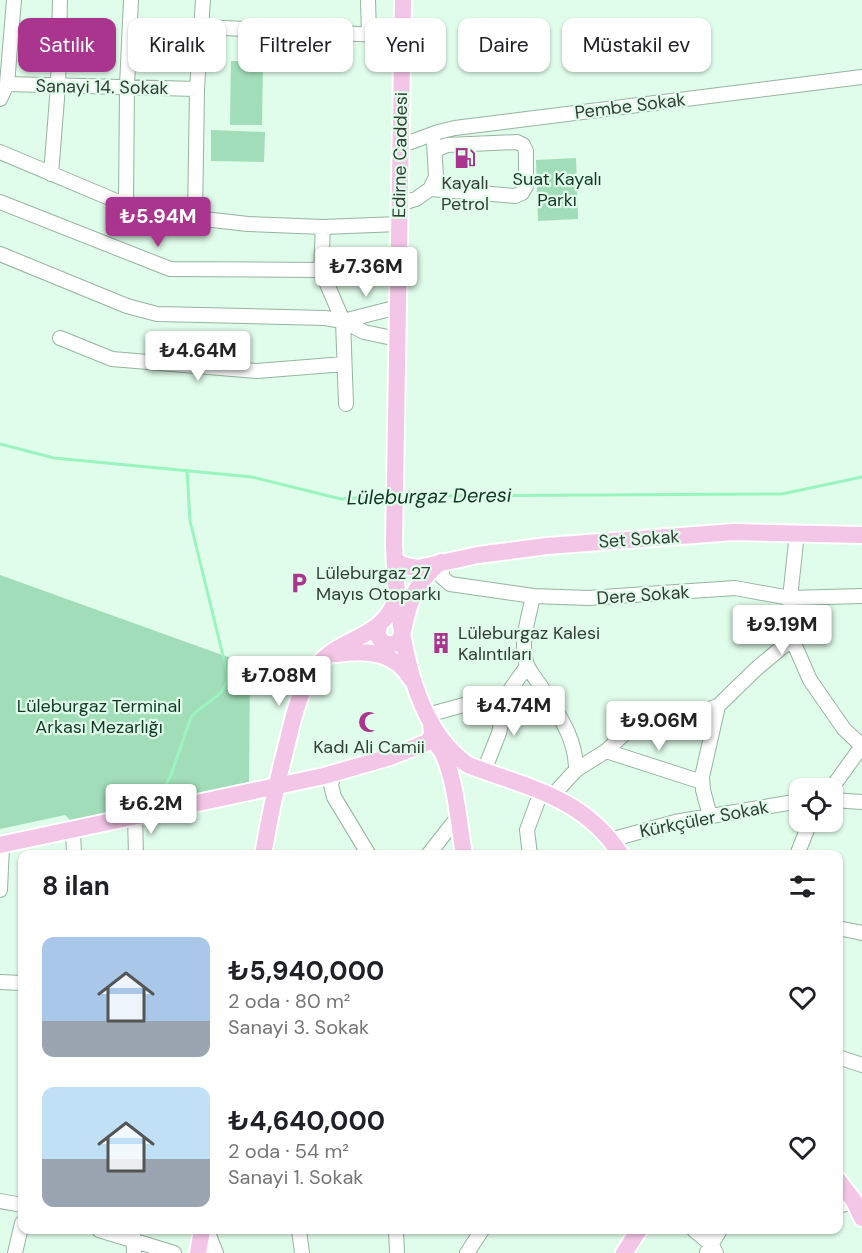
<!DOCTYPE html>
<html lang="tr">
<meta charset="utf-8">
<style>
:root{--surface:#fff;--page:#f2f2f2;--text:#202124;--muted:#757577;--accent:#a9358f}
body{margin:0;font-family:"DM Sans",sans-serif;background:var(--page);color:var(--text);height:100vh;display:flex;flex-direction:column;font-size:22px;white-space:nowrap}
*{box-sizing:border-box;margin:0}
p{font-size:20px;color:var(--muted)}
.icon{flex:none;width:33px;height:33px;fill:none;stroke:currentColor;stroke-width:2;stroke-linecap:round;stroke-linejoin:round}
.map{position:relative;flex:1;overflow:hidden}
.details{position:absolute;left:18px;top:850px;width:825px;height:384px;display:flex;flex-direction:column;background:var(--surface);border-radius:12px;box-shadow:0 2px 4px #0004}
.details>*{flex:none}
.banner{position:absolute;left:18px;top:18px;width:826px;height:54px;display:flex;gap:12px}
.buttons{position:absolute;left:789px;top:778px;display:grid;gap:12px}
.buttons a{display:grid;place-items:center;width:54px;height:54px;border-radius:12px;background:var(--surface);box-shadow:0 2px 4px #0004;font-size:30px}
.price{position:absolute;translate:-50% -51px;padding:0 14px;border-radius:6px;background:#fff;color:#222;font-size:20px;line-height:39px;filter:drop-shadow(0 2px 3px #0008)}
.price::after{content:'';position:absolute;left:50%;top:36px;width:18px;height:14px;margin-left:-9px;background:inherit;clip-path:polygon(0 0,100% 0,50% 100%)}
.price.active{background:var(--accent);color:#fff}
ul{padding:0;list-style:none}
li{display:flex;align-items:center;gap:18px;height:150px;padding:0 24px}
li span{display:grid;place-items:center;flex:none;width:168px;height:120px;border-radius:12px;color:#555}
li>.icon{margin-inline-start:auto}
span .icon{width:72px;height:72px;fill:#fffc;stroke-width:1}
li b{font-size:26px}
h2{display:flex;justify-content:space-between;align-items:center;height:72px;padding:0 24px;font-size:26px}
.chip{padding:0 21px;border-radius:12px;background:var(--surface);box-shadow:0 2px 4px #0004;font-size:21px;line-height:54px}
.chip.active{background:var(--accent);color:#fff}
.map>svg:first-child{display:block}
.green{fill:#a1ddb8}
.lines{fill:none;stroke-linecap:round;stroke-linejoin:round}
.stream{stroke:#9af4bf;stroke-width:3}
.minor-casing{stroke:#97b3a1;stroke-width:16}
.major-casing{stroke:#fff;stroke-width:20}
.minor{stroke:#fff;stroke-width:14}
.major{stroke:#f3c5e6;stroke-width:16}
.labels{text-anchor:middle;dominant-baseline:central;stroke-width:4.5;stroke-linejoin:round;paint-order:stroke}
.street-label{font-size:18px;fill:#323d36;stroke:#e0fcea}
.park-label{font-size:18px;fill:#123824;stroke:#e0fcea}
.poi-label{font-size:18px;fill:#323d36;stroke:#e0fcea}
.water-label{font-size:20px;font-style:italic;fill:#0f3622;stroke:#e0fcea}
</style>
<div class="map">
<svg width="862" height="1253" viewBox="0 0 862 1253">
<rect width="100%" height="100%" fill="#e0fcea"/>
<!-- green -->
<path class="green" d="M231,61h32l-1,64h-32z
M211,130l54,2 -1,30 -53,-1z
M576,158l2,61 -40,2 -2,-61z
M0,575l250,90 -1,119 -175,40 -9,-9 -65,14z"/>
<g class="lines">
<!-- stream -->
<path class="stream" d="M0,444l54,14 198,19 89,22 47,-3
M401,496l381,-2 80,-17
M160,796l11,-21 20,-58c13,-15 35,-20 37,-41l-38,-155 -3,-51"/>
<defs>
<path id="minor" d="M368,0l1,34
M202,27l200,9
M7,84l190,5
M0,99l7,-15 7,-84
M400,146l38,-14 17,-4 407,-51
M0,152l126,53 69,13 53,6 75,3 76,-3
M51,174l7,-88 2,-86
M430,189l85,7 7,-3 4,-7v-35l-3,-6 -6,-3 -70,3 -12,5
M0,202l170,67 151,1
M398,204l18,-5 14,-10 6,-12 -2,-35
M126,205l1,-119 4,-86
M195,218l2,-129 6,-89
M323,227l-2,43 22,51 3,83
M0,254l127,52 30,8 168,4 18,3 21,11 33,7
M343,321l55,-14
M60,338l52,21 145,12 87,-7
M797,533l-7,65 2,41 18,41 34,49 18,17
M442,562v15l8,7 83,12 55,2 147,-10 55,10 72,-2
M533,596c-4,21 -14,48 -6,69 3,7 9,14 13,20 17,28 36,51 36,85
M427,715l81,-22 19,-27
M606,751l96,31
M484,771l15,-38 9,-40
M334,773l-3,12 3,12 35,58
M831,789l31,-43
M553,795l23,-25 30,-19 30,-28 12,-5 52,-6 18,-6
M832,800l30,2
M135,816l1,39
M710,816l-7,-26 -1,-13 16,-71 38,-37 36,-30
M73,829l1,26
M610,840l65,-18 125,-21
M428,855l29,-37
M530,855l-3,-25 14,-38
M797,855l13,-33
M0,890l2,-44
M838,928l24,5
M0,982l22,1
M838,1057l24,8
M0,1201l22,4
M838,1206l16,-5
M99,1230l75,23
M133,1230l1,23
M207,1230l9,23
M299,1230l3,23
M396,1230l1,23
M694,1230l18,15 4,8
M707,1252l13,-22
M15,1253l7,-30
M467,1253l15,-23"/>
<path id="major" d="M403,0l-9,544c2,69 13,179 74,221 60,23 116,32 153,90
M395,561l11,5 12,2 60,-13 69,-9 187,-14 128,3
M379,626l-2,8 5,8 8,3 8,-3c6,-8 6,-18 9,-28 5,-22 16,-38 34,-52
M336,654c29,-4 59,-3 75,25
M438,746c17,21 21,81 26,109
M0,845l324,-69 66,-19 38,-15 4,-8 -1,-12
M263,855c6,-35 13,-69 22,-103 7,-29 13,-62 32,-86 26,-32 64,-24 81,-70
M838,1180l16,21 8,17
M198,1253l4,-23
M624,1253l15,-23"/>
</defs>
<!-- minor casing -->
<use href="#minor" class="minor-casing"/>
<!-- major casing -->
<use href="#major" class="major-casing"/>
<!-- minor -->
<use href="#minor" class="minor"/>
<!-- major -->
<use href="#major" class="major"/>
</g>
<!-- icons -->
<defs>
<symbol id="fuel-bare" viewBox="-9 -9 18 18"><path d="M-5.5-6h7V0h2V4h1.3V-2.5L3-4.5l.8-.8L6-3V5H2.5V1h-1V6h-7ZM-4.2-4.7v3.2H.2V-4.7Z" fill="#a9358f" stroke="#e0fcea" stroke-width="2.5" paint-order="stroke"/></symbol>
<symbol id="parking-bare" viewBox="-9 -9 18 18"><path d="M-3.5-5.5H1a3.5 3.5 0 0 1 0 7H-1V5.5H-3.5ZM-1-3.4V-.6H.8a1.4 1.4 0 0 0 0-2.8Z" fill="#a9358f" stroke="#e0fcea" stroke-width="2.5" paint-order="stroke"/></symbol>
<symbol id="building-bare" viewBox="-9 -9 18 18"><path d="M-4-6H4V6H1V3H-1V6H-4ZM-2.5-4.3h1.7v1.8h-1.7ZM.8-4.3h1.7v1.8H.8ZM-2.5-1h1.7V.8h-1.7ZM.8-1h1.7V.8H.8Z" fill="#a9358f" stroke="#e0fcea" stroke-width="2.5" paint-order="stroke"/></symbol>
<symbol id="mosque-bare" viewBox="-9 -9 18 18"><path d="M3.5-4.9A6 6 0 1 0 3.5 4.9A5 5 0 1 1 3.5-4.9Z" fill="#a9358f" stroke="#e0fcea" stroke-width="2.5" paint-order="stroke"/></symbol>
</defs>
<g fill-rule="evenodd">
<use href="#fuel-bare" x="450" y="143" width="30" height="30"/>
<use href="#parking-bare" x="284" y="568" width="30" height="30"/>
<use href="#building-bare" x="426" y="628" width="30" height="30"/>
<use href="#mosque-bare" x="354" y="707" width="30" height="30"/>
</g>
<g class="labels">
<!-- street labels -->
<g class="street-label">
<text transform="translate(102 87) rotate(1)">Sanayi 14. Sokak</text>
<text transform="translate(630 106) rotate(-7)">Pembe Sokak</text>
<text transform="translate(400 155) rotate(-89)">Edirne Caddesi</text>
<text transform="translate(639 539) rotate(-4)">Set Sokak</text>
<text transform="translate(643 595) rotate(-4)">Dere Sokak</text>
<text transform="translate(704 819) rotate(-11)">Kürkçüler Sokak</text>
</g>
<!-- park labels -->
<g class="park-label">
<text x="557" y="179">Suat Kayalı<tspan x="557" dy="21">Parkı</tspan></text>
<text x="99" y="706">Lüleburgaz Terminal<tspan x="99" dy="21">Arkası Mezarlığı</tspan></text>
</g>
<!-- poi labels -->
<g class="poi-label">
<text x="465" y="183">Kayalı<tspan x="465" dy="21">Petrol</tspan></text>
<text x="316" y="573" text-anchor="start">Lüleburgaz 27<tspan x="316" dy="21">Mayıs Otoparkı</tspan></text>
<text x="458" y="633" text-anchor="start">Lüleburgaz Kalesi<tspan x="458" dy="21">Kalıntıları</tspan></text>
<text x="369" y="747">Kadı Ali Camii</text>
</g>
<!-- water labels -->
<g class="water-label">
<text transform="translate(429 496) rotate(-1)">Lüleburgaz Deresi</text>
</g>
</g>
</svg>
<div class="buttons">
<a><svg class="icon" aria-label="locate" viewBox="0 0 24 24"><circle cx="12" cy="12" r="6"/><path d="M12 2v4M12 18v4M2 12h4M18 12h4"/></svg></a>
</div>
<b class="price active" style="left:158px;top:248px">₺5.94M</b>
<b class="price" style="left:366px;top:298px">₺7.36M</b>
<b class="price" style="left:198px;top:382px">₺4.64M</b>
<b class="price" style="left:782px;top:656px">₺9.19M</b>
<b class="price" style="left:279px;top:707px">₺7.08M</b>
<b class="price" style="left:514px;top:737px">₺4.74M</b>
<b class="price" style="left:659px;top:752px">₺9.06M</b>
<b class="price" style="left:151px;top:835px">₺6.2M</b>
<div class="banner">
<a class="chip active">Satılık</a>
<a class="chip">Kiralık</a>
<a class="chip">Filtreler</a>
<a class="chip">Yeni</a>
<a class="chip">Daire</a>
<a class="chip">Müstakil ev</a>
</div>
<section class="details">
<h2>8 ilan<svg class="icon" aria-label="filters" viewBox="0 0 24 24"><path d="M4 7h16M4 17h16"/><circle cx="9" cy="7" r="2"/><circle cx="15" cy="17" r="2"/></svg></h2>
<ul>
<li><span style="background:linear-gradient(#a9c7e8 70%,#9aa5b1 0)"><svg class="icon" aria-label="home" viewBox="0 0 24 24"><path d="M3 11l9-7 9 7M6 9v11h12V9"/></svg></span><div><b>₺5,940,000</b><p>2 oda · 80 m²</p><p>Sanayi 3. Sokak</p></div><svg class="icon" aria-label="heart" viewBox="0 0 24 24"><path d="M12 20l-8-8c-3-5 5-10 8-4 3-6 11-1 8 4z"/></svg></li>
<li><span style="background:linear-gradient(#bfe0f5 60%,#9aa5b1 0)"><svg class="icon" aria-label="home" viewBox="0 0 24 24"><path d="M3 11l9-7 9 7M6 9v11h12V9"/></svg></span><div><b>₺4,640,000</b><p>2 oda · 54 m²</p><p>Sanayi 1. Sokak</p></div><svg class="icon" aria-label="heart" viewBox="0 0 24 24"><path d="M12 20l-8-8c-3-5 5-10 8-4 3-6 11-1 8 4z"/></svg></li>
</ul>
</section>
</div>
